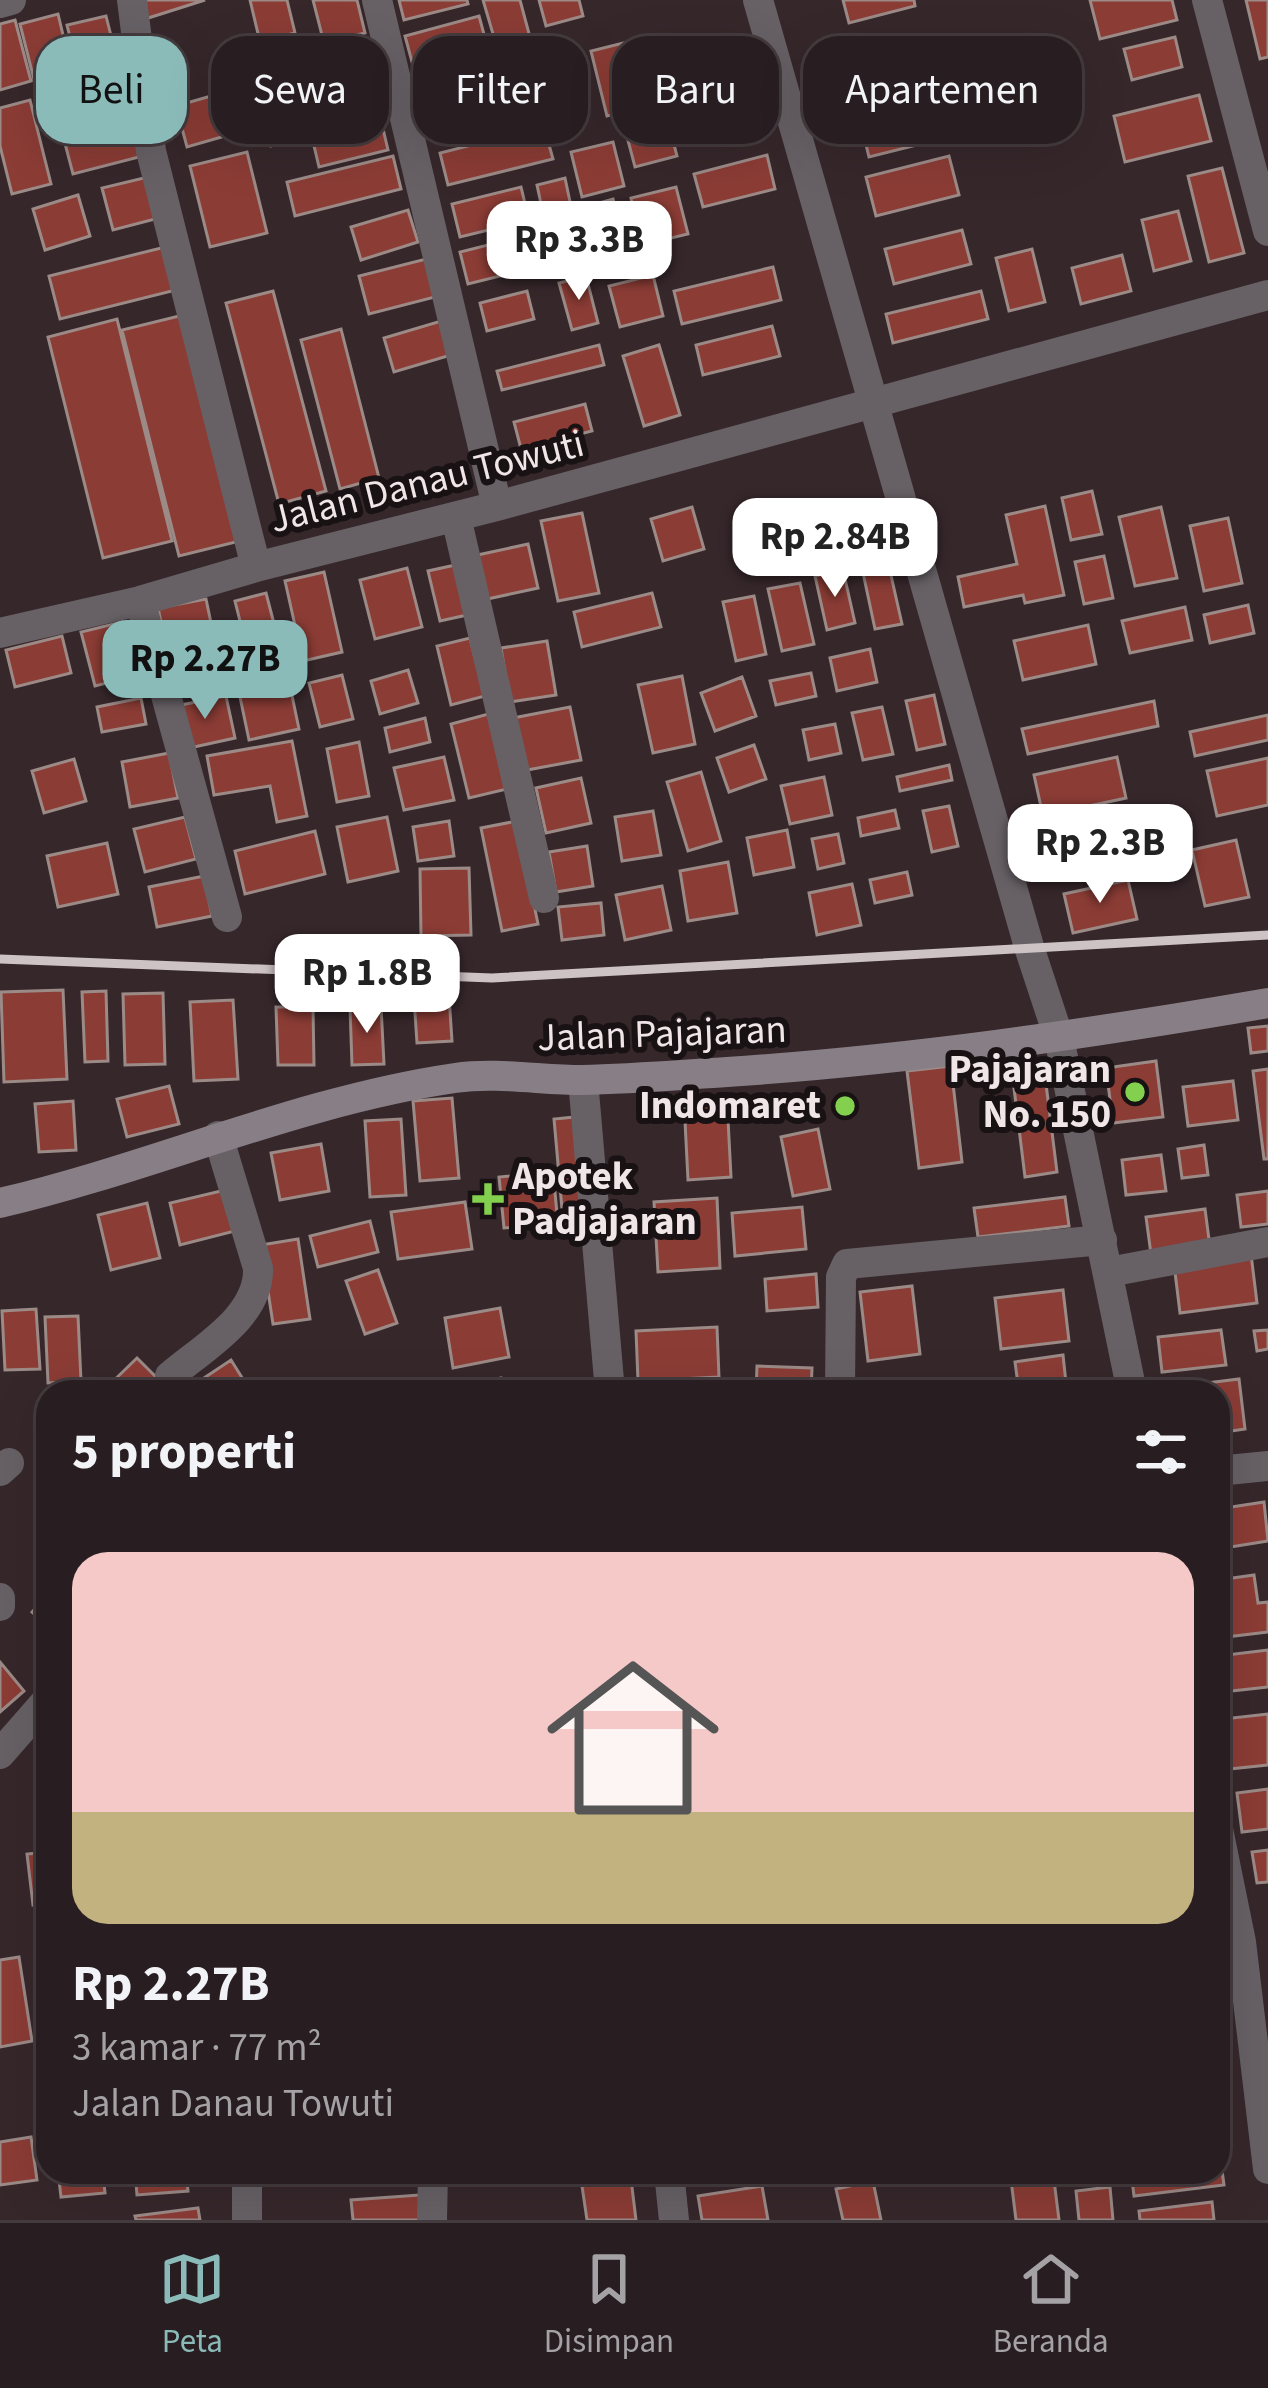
<!DOCTYPE html>
<html lang="id">
<meta charset="utf-8">
<style>
:root{--surface:#281d20;--page:#302629;--text:#f1f3f6;--muted:#a5a2a5;--line:#443b3e;--accent:#8bbbb9}
body{margin:0;font-family:"Source Sans 3",sans-serif;background:var(--page);color:var(--text);height:100vh;display:flex;flex-direction:column;font-size:45px;white-space:nowrap}
*{box-sizing:border-box;margin:0}
p{font-size:39px;color:var(--muted)}
.icon{flex:none;width:66px;height:66px;fill:none;stroke:currentColor;stroke-width:2;stroke-linecap:round;stroke-linejoin:round}
.map{position:relative;flex:1;overflow:hidden}
.panel{position:absolute;left:36px;top:1380px;width:1194px;height:804px;display:flex;flex-direction:column;background:var(--surface);border-radius:36px;box-shadow:0 12px 48px #0002,0 0 0 3px var(--line)}
.panel>*{flex:none}
.banner{position:absolute;left:36px;top:36px;width:1197px;height:108px;display:flex;gap:24px}
.price{position:absolute;translate:-50% -102px;padding:0 27px;border-radius:24px;background:#fff;color:#222;font-size:39px;line-height:78px;filter:drop-shadow(0 3px 6px #0008)}
.price::after{content:'';position:absolute;left:50%;top:72px;width:36px;height:27px;margin-left:-18px;background:inherit;clip-path:polygon(0 0,100% 0,50% 100%)}
.price.on{background:var(--accent);color:#111}
ul{padding:0;list-style:none}
li{display:grid;align-content:center;gap:24px;height:636px;padding:0 36px}
li+li{border-top:3px solid var(--line)}
li span{display:grid;place-items:center;height:372px;border-radius:36px;color:#555}
li>.icon{margin-inline-start:auto}
span .icon{width:216px;height:216px;fill:#fffc;stroke-width:1}
li b{font-size:51px}
h2{display:flex;justify-content:space-between;align-items:center;height:144px;padding:0 36px;font-size:51px}
.pill{padding:0 42px;border-radius:36px;background:var(--surface);box-shadow:0 12px 48px #0002,0 0 0 3px var(--line);font-size:42px;line-height:108px}
.pill.on{background:var(--accent);color:#111}
.tab-bar{display:flex;justify-content:space-around;align-items:center;height:168px;border-top:3px solid var(--line);background:var(--surface);font-size:33px;color:var(--muted)}
.tab-bar a{display:grid;justify-items:center;gap:6px}
.tab-bar .on{color:var(--accent)}
.map>svg:first-child{display:block}
.building{fill:#8b3c35;stroke:#9c8a87;stroke-width:3}
.lines{fill:none;stroke-linecap:round;stroke-linejoin:round}
.minor{stroke:#676166;stroke-width:30}
.secondary{stroke:#887f86;stroke-width:30}
.rail{stroke:#cdc3c5;stroke-width:9}
.poi-dot{fill:#83d04e;stroke:#191214;stroke-width:4.5}
.labels{text-anchor:middle;dominant-baseline:central;stroke-width:12;stroke-linejoin:round;paint-order:stroke}
.street-label{font-size:39px;fill:#f0e6e8;stroke:#191214}
.poi-label{font-size:39px;font-weight:bold;fill:#f0e6e8;stroke:#191214;text-anchor:end}
</style>
<div class="map">
<svg width="1268" height="2220" viewBox="0 0 1268 2220">
<rect width="100%" height="100%" fill="#36272b"/>
<!-- building -->
<path class="building" d="M139,0h66l-60,19z
M250,0h37l8,33 -35,9z
M313,0h44l8,33 -41,10z
M399,0h68l1,4 -64,16z
M483,0h37l11,41 -33,10z
M539,0h40l4,16 -37,10z
M843,0h71l1,6 -66,17z
M1090,0h82l5,20 -77,19z
M1246,0h22v57l-8,2z
M58,14l22,92 -37,9 -23,-91z
M106,16l17,67 -39,10 -17,-68z
M479,16l17,62 -74,21 -17,-63z
M15,20l16,61 -31,9v-66z
M1175,37l7,30 -50,13 -8,-31z
M882,40l8,35 -28,7 -9,-35z
M631,41l17,65 -41,10 -16,-65z
M722,43l7,30 -56,14 -8,-30z
M286,62l19,75 -34,9 -19,-76z
M377,63l9,33 -69,18 -8,-34z
M838,66l8,30 -34,8 -7,-30z
M530,77l23,82 -105,26 -8,-32 71,-18 -15,-48z
M249,85l11,41 -73,21 -11,-41z
M937,88l12,49 -80,20 -12,-49z
M480,90l6,26 -54,14 -6,-27z
M736,91l9,37 -54,13 -9,-36z
M1199,95l12,46 -86,21 -11,-46z
M30,100l21,84 -39,10 -12,-48v-38z
M380,116l8,34 -69,17 -8,-34z
M667,118l10,38 -42,11 -10,-38z
M133,119l10,37 -70,18 -10,-38z
M613,142l11,44 -42,11 -11,-45z
M247,152l20,81 -57,14 -20,-81z
M767,155l8,34 -72,18 -9,-33z
M393,156l8,33 -106,27 -8,-34z
M949,156l10,39 -83,21 -10,-39z
M1222,168l22,85 -35,9 -21,-86z
M152,176l11,41 -50,13 -11,-42z
M565,178l12,57 -28,6 -12,-56z
M521,187l8,33 -69,17 -8,-33z
M676,187l12,47 -46,11 -11,-47z
M78,195l12,41 -45,14 -12,-41z
M613,199l18,65 -32,9 -18,-65z
M408,210l10,32 -57,18 -10,-33z
M1178,211l13,50 -37,10 -12,-51z
M962,230l9,34 -77,20 -9,-35z
M528,235l8,32 -68,17 -8,-32z
M165,247l11,43 -116,29 -11,-43z
M1032,249l13,53 -36,9 -13,-53z
M1122,255l9,36 -50,13 -9,-36z
M426,259l9,38 -66,17 -10,-38z
M773,267l8,33 -99,24 -8,-33z
M653,275l10,41 -43,11 -11,-41z
M586,276l12,47 -26,7 -13,-47z
M273,291l53,200 -47,13 -53,-201z
M527,291l7,28 -47,12 -7,-28z
M981,291l7,28 -95,24 -7,-29z
M183,315l57,226 -61,15 -57,-226z
M117,319l55,222 -69,17 -55,-221z
M441,321l10,34 -57,17 -10,-34z
M772,326l8,30 -77,19 -7,-30z
M341,329l38,149 -39,11 -39,-149z
M599,345l5,20 -102,25 -5,-19z
M659,345l21,70 -36,11 -21,-70z
M585,404l7,27 -71,18 -7,-27z
M1092,491l10,43 -31,6 -9,-42z
M1045,506l19,89 -39,8 -2,-8 -59,12 -6,-30 59,-13 -11,-49z
M692,507l12,42 -41,12 -12,-42z
M1161,507l16,71 -42,8 -16,-69z
M582,513l17,80 -41,8 -17,-80z
M1228,518l14,65 -38,8 -14,-65z
M528,544l10,44 -55,12 -10,-44z
M1104,556l9,42 -29,6 -9,-42z
M888,562l14,62 -27,5 -13,-61z
M455,565l12,50 -27,6 -12,-50z
M407,568l15,59 -47,12 -15,-59z
M843,570l12,53 -28,7 -12,-54z
M324,572l18,80 -39,9 -18,-80z
M800,583l14,61 -32,7 -14,-62z
M266,593l17,65 -32,7 -16,-64z
M652,593l9,34 -79,20 -8,-35z
M754,596l12,58 -30,7 -13,-59z
M206,599l14,67 -47,10 -15,-68z
M1248,605l6,28 -44,10 -6,-28z
M1185,607l7,33 -62,13 -8,-32z
M122,622l13,54 -40,10 -14,-54z
M1088,625l8,39 -73,16 -9,-39z
M62,636l9,37 -56,14 -9,-37z
M470,638l15,58 -34,9 -14,-59z
M547,641l9,54 -46,7 -9,-54z
M870,649l7,33 -40,9 -7,-33z
M408,670l10,33 -38,11 -9,-33z
M811,673l5,23 -40,9 -6,-24z
M342,675l11,44 -33,8 -11,-44z
M682,676l13,68 -42,9 -15,-68z
M742,677l14,39 -41,15 -14,-38z
M290,686l9,43 -50,11 -9,-43z
M934,695l11,49 -28,6 -11,-49z
M226,696l9,42 -50,11 -9,-43z
M141,698l5,26 -44,8 -5,-25z
M1154,701l4,25 -130,28 -6,-25z
M570,707l11,53 -59,11 -9,-53z
M882,707l11,47 -30,6 -11,-47z
M492,713l19,75 -42,10 -18,-74z
M1268,715v25l-73,16 -5,-24z
M425,718l5,24 -40,10 -5,-24z
M835,724l6,29 -32,7 -6,-30z
M292,741l15,75 -30,6 -7,-36 -56,9 -7,-39z
M359,742l10,54 -32,6 -10,-53z
M754,745l12,34 -37,13 -12,-34z
M169,753l9,45 -48,9 -8,-45z
M444,757l10,43 -50,10 -10,-42z
M1117,757l9,41 -83,18 -9,-41z
M1268,758v47l-51,11 -10,-45z
M74,759l12,42 -42,12 -12,-42z
M949,765l3,15 -52,11 -3,-14z
M701,772l20,69 -33,10 -21,-69z
M824,777l8,38 -42,9 -9,-38z
M581,778l10,45 -45,10 -10,-45z
M949,806l9,40 -26,6 -9,-41z
M895,810l4,18 -38,8 -3,-18z
M653,811l8,44 -39,6 -7,-44z
M185,817l11,42 -51,13 -11,-43z
M387,817l11,54 -50,11 -11,-55z
M1168,819l6,28 -45,10 -6,-28z
M449,821l5,35 -36,5 -5,-34z
M517,821l21,103 -36,7 -21,-103z
M787,830l7,37 -40,8 -7,-37z
M315,831l10,43 -80,20 -10,-43z
M838,834l6,29 -26,6 -6,-30z
M1236,840l13,57 -44,9 -13,-56z
M107,843l11,51 -60,13 -11,-51z
M587,846l6,40 -37,6 -7,-40z
M1071,848l5,20 -47,10 -5,-20z
M728,862l9,51 -49,8 -8,-50z
M469,868l2,67 -50,1 -1,-67z
M907,872l5,23 -37,8 -5,-23z
M204,876l8,40 -55,11 -8,-40z
M1128,880l9,39 -64,14 -9,-39z
M852,884l9,41 -44,10 -8,-42z
M662,886l9,44 -46,10 -9,-45z
M601,903l3,32 -42,5 -4,-33z
M63,990l4,89 -63,3 -3,-90z
M106,991l2,70 -23,1 -3,-70z
M163,993l2,71 -40,1 -2,-71z
M449,996l3,45 -35,2 -3,-45z
M233,1000l5,79 -44,2 -4,-79z
M381,1006l3,58 -32,1 -2,-58z
M276,1007h37l1,58h-36z
M1268,1026v25l-17,2 -3,-25z
M1156,1061l7,56 -50,6 -7,-55z
M951,1066l11,96 -43,6 -12,-97z
M1044,1068l13,104 -32,5 -13,-105z
M1268,1069v90h-4l-11,-88z
M1233,1081l5,39 -50,6 -5,-39z
M169,1086l10,38 -52,13 -10,-38z
M452,1098l7,80 -39,3 -7,-80z
M727,1100l4,77 -43,3 -4,-78z
M73,1101l3,49 -37,2 -4,-48z
M575,1117l9,101 -21,2 -9,-101z
M401,1119l5,76 -36,2 -5,-76z
M818,1129l12,60 -37,7 -12,-59z
M321,1144l8,47 -49,9 -9,-47z
M1204,1145l4,30 -26,3 -4,-29z
M1161,1155l5,36 -40,4 -4,-35z
M553,1172l5,52 -54,4 -5,-51z
M225,1190l10,41 -55,14 -10,-42z
M1268,1191v33l-27,3 -4,-32z
M1065,1197l4,29 -91,11 -4,-29z
M717,1198l3,70 -62,4 -4,-70z
M465,1202l7,47 -74,10 -7,-47z
M147,1203l13,55 -49,12 -13,-55z
M802,1207l4,42 -71,7 -3,-43z
M1205,1209l5,38 -59,7 -5,-37z
M370,1221l8,31 -60,15 -8,-31z
M298,1239l12,80 -37,5 -12,-79z
M1251,1254l6,49 -77,10 -6,-49z
M378,1270l19,53 -32,11 -19,-53z
M816,1274l2,33 -51,4 -2,-32z
M912,1286l8,68 -52,7 -8,-69z
M1063,1290l6,51 -68,8 -6,-51z
M500,1308l9,49 -56,11 -8,-50z
M36,1309l4,60 -35,1 -3,-59z
M78,1316l3,65 -33,2 -3,-66z
M717,1327l2,50 -81,4 -2,-50z
M1221,1330l5,35 -64,7 -4,-35z
M1268,1330v19l-11,2 -3,-20z
M1063,1355l4,37h-48l-4,-30z
M137,1358l25,25 -9,9h-51z
M231,1360l20,32h-47l-6,-10z
M757,1366l55,2 -1,24h-55z
M501,1378l3,14h-44l-1,-6z
M1239,1379l6,50 -27,4v-41h-44v-5z
M920,1381l2,11h-68l-1,-3z
M1264,1502l4,39 -50,8v-40z
M1254,1575l4,28 10,-1v30l-42,5 -2,-23 -6,1v-35z
M48,1594v32l-16,-14z
M1268,1650v37l-46,5 -4,-36z
M0,1662l24,29 -24,21z
M1268,1714v51l-39,4 -6,-50z
M1268,1789v40l-26,3 -5,-39z
M1268,1850v32l-11,1 -5,-31z
M48,1852v51l-15,2 -6,-51z
M19,1957l13,84 -32,6v-87z
M31,2137l6,43 -37,5v-43z
M1219,2148l5,37 -90,11 -3,-24h87z
M58,2172h45l2,21 -44,4z
M135,2172h51l2,19 -51,4z
M376,2172h72v1l-71,7z
M683,2172h67l-65,11z
M1010,2172h43l6,48h-43z
M631,2179l5,41h-49l-5,-34z
M873,2181l8,39h-38l-7,-31z
M762,2186l6,34h-66l-4,-24z
M1110,2187l3,33h-34l-3,-29z
M433,2194l2,26h-82l-2,-20z
M1212,2202l2,18h-74l-1,-9z
M198,2208l2,12h-64l-1,-4z"/>
<g class="lines">
<!-- minor -->
<path class="minor" d="M132,0l19,151 105,416
M377,0l120,506
M758,0l272,950 29,88 73,354
M1207,0l61,231
M0,3l11,-3
M456,517l88,381
M140,601l87,316
M0,633l140,-32 116,-34 241,-61 771,-211
M583,1080l27,312
M1109,1272l159,-30
M170,1376c34,-29 90,-60 88,-108l-40,-132
M840,1392l1,-115 6,-13 255,-24
M0,1471l9,-8
M1218,1471l50,-5
M0,1598v8
M0,1754l48,-55
M1218,1829l23,113 27,227
M669,2172l5,48
M247,2220v-48
M432,2220l1,-48"/>
<!-- secondary -->
<path class="secondary" d="M0,1203c154,-36 298,-102 455,-125 41,-6 86,2 127,2 48,-1 97,-5 145,-8 182,-12 361,-38 541,-69"/>
<!-- rail -->
<path class="rail" d="M0,959l492,19 776,-43"/>
</g>
<!-- markers -->
<g class="poi-dot">
<circle cx="1135" cy="1092" r="12"/>
<circle cx="845" cy="1106" r="12"/>
<path d="M482 1181h12v12h12v12h-12v12h-12v-12h-12v-12h12z"/>
</g>
<g class="labels">
<!-- street labels -->
<g class="street-label">
<text transform="translate(427 482) rotate(-14)">Jalan Danau Towuti</text>
<text transform="translate(662 1034) rotate(-2)">Jalan Pajajaran</text>
</g>
<!-- poi labels -->
<g class="poi-label">
<text x="1111" y="1070">Pajajaran<tspan x="1111" dy="45">No. 150</tspan></text>
<text x="821" y="1106">Indomaret</text>
<text x="512" y="1177" text-anchor="start">Apotek<tspan x="512" dy="45">Padjajaran</tspan></text>
</g>
</g>
</svg>
<b class="price" style="left:579px;top:303px">Rp 3.3B</b>
<b class="price" style="left:835px;top:600px">Rp 2.84B</b>
<b class="price on" style="left:205px;top:722px">Rp 2.27B</b>
<b class="price" style="left:1100px;top:906px">Rp 2.3B</b>
<b class="price" style="left:367px;top:1036px">Rp 1.8B</b>
<div class="banner">
<a class="pill on">Beli</a>
<a class="pill">Sewa</a>
<a class="pill">Filter</a>
<a class="pill">Baru</a>
<a class="pill">Apartemen</a>
</div>
<section class="panel">
<h2>5 properti<svg class="icon" aria-label="filters" viewBox="0 0 24 24"><path d="M4 7h16M4 17h16"/><circle cx="9" cy="7" r="2"/><circle cx="15" cy="17" r="2"/></svg></h2>
<ul>
<li><span style="background:linear-gradient(#f6c9c9 70%,#c2b280 0)"><svg class="icon" aria-label="home" viewBox="0 0 24 24"><path d="M3 11l9-7 9 7M6 9v11h12V9"/></svg></span><div><b>Rp 2.27B</b><p>3 kamar · 77 m²</p><p>Jalan Danau Towuti</p></div></li>
</ul>
</section>
</div>
<nav class="tab-bar">
<a class="on"><svg class="icon" aria-label="map" viewBox="0 0 24 24"><path d="M3 6l6-2 6 2 6-2v14l-6 2-6-2-6 2zM9 4v14M15 6v14"/></svg>Peta</a>
<a><svg class="icon" aria-label="saved" viewBox="0 0 24 24"><path d="M7 4h10v16l-5-4-5 4z"/></svg>Disimpan</a>
<a><svg class="icon" aria-label="home" viewBox="0 0 24 24"><path d="M3 11l9-7 9 7M6 9v11h12V9"/></svg>Beranda</a>
</nav>
